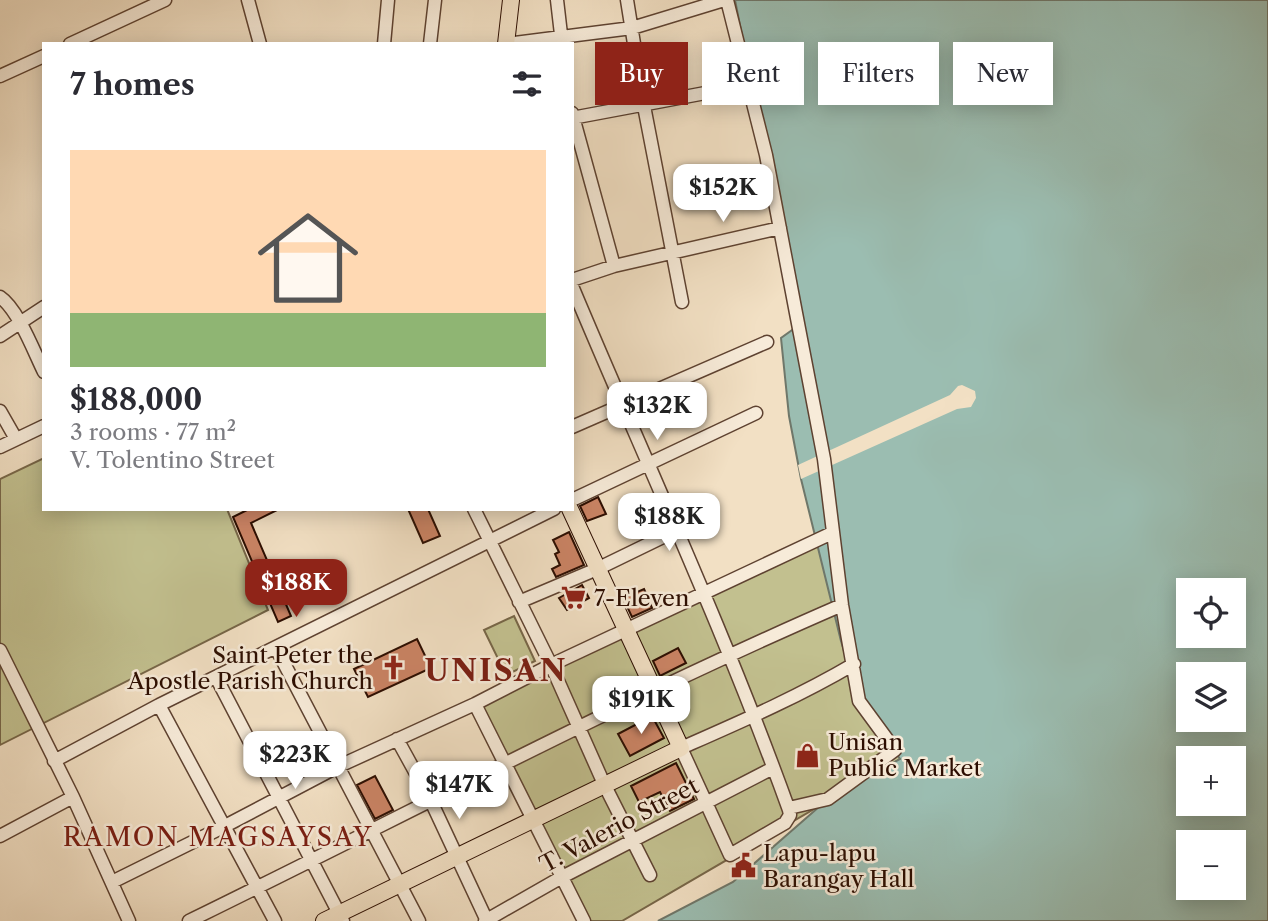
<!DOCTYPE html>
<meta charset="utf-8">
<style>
:root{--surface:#fff;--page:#f7f7f7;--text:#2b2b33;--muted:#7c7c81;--line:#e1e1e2;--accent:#8f2418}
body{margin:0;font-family:"Libre Caslon Text",serif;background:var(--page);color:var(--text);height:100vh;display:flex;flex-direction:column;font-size:26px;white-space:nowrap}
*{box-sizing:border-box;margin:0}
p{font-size:23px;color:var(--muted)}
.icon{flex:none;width:38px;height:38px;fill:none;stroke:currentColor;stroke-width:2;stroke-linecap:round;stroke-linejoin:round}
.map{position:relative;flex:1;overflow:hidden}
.panel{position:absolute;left:42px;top:42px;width:532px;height:469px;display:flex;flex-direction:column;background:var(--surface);border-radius:0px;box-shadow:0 4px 18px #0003}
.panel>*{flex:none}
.hud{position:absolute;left:595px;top:42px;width:567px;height:63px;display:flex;gap:14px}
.tools{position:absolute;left:1176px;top:578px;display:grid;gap:14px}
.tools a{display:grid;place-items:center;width:70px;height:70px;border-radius:0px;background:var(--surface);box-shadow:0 4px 18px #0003;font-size:35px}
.price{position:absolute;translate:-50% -60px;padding:0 16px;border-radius:14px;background:#fff;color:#222;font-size:23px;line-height:46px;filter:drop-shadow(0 2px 4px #0008)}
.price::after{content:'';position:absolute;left:50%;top:42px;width:21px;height:16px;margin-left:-10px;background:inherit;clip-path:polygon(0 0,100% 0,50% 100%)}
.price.current{background:var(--accent);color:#fff}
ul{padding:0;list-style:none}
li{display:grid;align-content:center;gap:14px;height:371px;padding:0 28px}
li+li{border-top:2px solid var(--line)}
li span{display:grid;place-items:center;height:217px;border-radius:0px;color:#555}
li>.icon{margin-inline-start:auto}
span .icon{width:126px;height:126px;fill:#fffc;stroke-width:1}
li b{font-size:30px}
h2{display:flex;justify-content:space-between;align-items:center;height:84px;padding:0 28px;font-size:30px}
.tag{padding:0 24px;border-radius:0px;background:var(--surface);box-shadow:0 4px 18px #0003;font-size:24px;line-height:63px}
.tag.current{background:var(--accent);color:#fff}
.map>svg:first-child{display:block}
.green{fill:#c2c08f;stroke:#776648;stroke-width:2}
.water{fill:#9bbdb1;stroke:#6f776a;stroke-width:2;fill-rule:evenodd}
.pier{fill:#f2e0c4}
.building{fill:#cb8465;stroke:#2c0d00;stroke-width:2}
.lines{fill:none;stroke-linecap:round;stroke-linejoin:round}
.minor-casing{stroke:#5e4231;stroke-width:15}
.major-casing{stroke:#2c0d00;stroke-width:18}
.minor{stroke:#f7ebd9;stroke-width:12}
.major{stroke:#f2e0c4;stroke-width:16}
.labels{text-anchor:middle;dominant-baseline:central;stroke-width:5;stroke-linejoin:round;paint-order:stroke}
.poi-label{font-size:23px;fill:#2c0d00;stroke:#f7ebd9;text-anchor:start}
.street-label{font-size:23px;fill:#2c0d00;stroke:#f7ebd9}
.quarter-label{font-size:26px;letter-spacing:2px;fill:#7a1f14;stroke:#f7ebd9}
.district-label{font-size:30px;font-weight:bold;letter-spacing:2px;fill:#7a1f14;stroke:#f7ebd9}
</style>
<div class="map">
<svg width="1268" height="921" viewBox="0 0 1268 921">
<rect width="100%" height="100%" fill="#f2e0c4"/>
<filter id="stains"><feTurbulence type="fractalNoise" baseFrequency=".00286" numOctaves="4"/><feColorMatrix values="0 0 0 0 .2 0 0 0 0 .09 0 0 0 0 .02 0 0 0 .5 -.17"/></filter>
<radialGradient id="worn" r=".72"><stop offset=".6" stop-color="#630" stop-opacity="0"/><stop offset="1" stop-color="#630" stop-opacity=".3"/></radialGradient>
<!-- green -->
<path class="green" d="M44,458v51h183l41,101 -268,135v-266z
M832,533l68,226 -278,162h-38l-109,-217z
M514,616l21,45 -29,14 -22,-45z"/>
<!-- water -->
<path class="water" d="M735,0h533v921h-610l75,-39 95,-83 72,-40 -41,-58 -18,-60 -40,-162 -12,-63 -8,-78 18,-13zM1188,590h46v45h-46zM1188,674h46v45h-46zM1188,758h46v45h-46zM1188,842h46v45h-46z"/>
<!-- pier -->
<path class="pier" d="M962,385l13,6 1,7 -5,9 -14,2 -156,70 -3,-14 152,-70 8,-9z"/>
<!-- building -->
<path class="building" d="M598,497l8,17 -19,7 -7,-15z
M249,509h30l-28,14 40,93 -13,6 -45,-105z
M408,509h20l12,27 -17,7z
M569,532l15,33 -28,12 -4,-8 8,-4 -5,-11 4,-2 -6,-12z
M582,585l7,13 -22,12 -8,-12z
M644,589l8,19 -20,9 -9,-19z
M417,639l14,29 -63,29 -14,-28z
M678,648l8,15 -26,13 -7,-15z
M652,716l12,22 -34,18 -12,-22z
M676,763l18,36 -24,12 -10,-19 -21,10 -8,-16z
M375,776l18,34 -18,9 -18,-34z"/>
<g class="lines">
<defs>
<path id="minor" d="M248,0l12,44
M557,0l5,43
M627,0l17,106 38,196
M727,0l39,155 30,158 28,146 18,146 17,96 36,49 -67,49 -39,9
M70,44l95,-44
M384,44l4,-44
M430,44l5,-44
M506,44l126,-16 92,-28
M0,76l44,-20
M572,113l42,153
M572,118l176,-33
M572,280l42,-14 166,-38
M572,286c73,174 153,346 217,524l1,5 -5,8 -55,32 -49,-107c59,-26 117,-51 173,-84
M0,297c18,12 34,55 44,75
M0,336l44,-29
M0,411l16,28
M572,427l195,-85
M0,447l44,-21
M572,500l184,-87
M474,509l77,156 53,119 46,91
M519,602l78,-33 111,-54
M276,648l143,273
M0,650l73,147 56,124
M216,677l127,244
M475,704l109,217
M159,705l116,216
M397,739l33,60 57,122
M54,761l105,-56 395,-196
M0,836l73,-39
M112,882l113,-56 112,-59 138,-63 76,-39 281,-132
M189,921c217,-106 431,-220 653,-316
M485,921l77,-44 211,-109"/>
<path id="major" d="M506,44l5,-44
M324,921l357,-173 -111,-239"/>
</defs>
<!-- minor casing -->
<use href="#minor" class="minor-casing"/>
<!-- major casing -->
<use href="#major" class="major-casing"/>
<!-- minor -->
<use href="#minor" class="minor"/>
<!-- major -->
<use href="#major" class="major"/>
</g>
<!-- icons -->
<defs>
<symbol id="supermarket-bare" viewBox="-9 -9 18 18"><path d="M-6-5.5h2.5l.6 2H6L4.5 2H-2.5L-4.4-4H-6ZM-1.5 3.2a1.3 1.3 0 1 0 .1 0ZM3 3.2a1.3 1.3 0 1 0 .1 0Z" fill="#8f2418" stroke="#f7ebd9" stroke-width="2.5" paint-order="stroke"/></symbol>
<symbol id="church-bare" viewBox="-9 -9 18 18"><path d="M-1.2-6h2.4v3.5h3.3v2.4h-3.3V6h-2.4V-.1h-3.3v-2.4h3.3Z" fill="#8f2418" stroke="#f7ebd9" stroke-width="2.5" paint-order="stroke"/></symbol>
<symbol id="shop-bare" viewBox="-9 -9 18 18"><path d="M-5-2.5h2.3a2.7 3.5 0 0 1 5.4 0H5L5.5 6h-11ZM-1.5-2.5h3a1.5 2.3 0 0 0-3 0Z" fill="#8f2418" stroke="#f7ebd9" stroke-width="2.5" paint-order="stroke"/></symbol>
<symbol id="civic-bare" viewBox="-9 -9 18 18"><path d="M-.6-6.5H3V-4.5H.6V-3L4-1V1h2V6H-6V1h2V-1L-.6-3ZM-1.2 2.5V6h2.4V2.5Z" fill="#8f2418" stroke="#f7ebd9" stroke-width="2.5" paint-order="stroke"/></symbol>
</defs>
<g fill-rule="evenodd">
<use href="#supermarket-bare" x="556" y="580" width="35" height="35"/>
<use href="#church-bare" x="376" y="650" width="35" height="35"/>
<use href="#shop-bare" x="790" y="738" width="35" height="35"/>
<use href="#civic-bare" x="726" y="848" width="35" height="35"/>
</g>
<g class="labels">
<!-- poi labels -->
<g class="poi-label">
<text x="594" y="598">7-Eleven</text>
<text x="373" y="655" text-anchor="end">Saint Peter the<tspan x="373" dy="26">Apostle Parish Church</tspan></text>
<text x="828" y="742">Unisan<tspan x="828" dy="26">Public Market</tspan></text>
<text x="763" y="853">Lapu-lapu<tspan x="763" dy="26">Barangay Hall</tspan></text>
</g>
<!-- street labels -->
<g class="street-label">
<text transform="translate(619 825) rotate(-28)">T. Valerio Street</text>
</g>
<!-- quarter labels -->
<g class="quarter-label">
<text x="218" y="837">RAMON MAGSAYSAY</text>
</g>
<!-- district labels -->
<g class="district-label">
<text x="496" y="670">UNISAN</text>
</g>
</g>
<rect width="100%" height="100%" filter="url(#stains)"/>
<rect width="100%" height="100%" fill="url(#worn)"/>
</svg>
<div class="tools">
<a><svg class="icon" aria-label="locate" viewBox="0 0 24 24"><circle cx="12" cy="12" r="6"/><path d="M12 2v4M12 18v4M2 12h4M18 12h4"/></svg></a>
<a><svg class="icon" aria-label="layers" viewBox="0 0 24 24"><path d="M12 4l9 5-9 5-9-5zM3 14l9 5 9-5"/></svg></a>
<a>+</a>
<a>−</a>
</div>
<b class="price" style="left:723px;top:224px">$152K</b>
<b class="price" style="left:657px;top:442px">$132K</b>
<b class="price" style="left:669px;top:553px">$188K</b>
<b class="price current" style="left:296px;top:619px">$188K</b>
<b class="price" style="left:641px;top:736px">$191K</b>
<b class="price" style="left:295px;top:791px">$223K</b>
<b class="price" style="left:459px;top:821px">$147K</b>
<div class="hud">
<a class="tag current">Buy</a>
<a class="tag">Rent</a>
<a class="tag">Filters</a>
<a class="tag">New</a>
</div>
<section class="panel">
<h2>7 homes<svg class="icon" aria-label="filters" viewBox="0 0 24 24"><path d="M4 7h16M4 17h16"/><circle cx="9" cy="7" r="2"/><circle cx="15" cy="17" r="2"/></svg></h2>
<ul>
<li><span style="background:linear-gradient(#ffd9b3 75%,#8fb573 0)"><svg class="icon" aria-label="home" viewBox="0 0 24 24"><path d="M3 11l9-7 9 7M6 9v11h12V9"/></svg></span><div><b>$188,000</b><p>3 rooms · 77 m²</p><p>V. Tolentino Street</p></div></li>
</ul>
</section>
</div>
